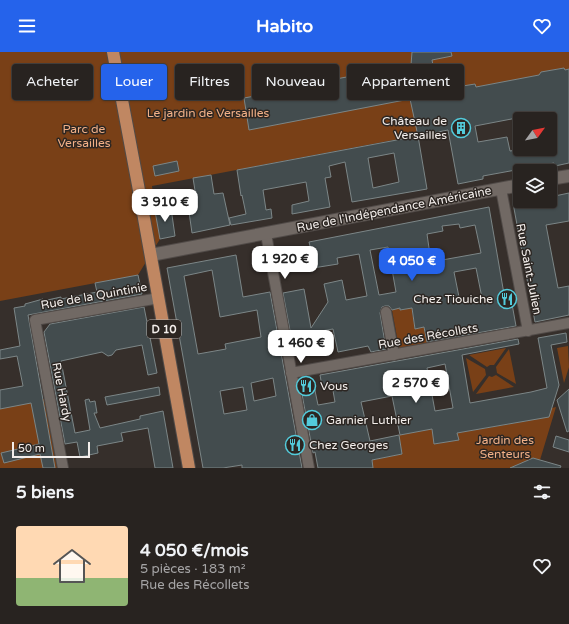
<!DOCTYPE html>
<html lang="fr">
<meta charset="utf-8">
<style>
:root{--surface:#282320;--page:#342f2d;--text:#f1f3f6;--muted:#a5a4a5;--line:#44403e;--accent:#2563eb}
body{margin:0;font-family:"Varela Round",sans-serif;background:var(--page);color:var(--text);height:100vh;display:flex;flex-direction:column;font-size:15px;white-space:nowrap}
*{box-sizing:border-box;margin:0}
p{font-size:13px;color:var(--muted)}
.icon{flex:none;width:22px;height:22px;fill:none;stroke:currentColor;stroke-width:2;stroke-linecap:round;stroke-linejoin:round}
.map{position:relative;height:416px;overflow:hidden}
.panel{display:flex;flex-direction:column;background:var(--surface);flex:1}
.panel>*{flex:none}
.guide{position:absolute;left:12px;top:12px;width:545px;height:36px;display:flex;gap:8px}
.needle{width:26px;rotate:57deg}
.fabs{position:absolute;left:513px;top:60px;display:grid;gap:8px}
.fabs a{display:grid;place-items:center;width:44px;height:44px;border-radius:4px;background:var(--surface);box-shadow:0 1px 3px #0004,0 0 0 1px var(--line);font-size:20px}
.scale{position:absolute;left:12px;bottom:10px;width:78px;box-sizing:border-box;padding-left:4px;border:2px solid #f3eeeb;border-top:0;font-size:11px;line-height:14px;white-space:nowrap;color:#f3eeeb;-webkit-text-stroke:3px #2c2622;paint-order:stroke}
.price{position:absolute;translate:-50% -34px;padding:0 9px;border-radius:8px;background:#fff;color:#222;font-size:13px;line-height:26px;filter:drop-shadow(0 1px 2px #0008)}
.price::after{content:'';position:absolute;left:50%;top:24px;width:12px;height:9px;margin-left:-6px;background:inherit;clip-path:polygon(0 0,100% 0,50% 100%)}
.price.selected{background:var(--accent);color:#fff}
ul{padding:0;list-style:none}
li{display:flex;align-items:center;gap:12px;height:100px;padding:0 16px}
li span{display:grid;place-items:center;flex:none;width:112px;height:80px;border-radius:4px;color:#555}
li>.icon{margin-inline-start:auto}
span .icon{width:48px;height:48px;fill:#fffc;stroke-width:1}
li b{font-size:17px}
h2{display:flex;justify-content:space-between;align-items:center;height:48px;padding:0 16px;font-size:17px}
.chip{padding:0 14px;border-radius:4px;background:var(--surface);box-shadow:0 1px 3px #0004,0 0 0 1px var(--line);font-size:14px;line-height:36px}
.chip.selected{background:var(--accent);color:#fff}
header{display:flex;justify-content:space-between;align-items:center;height:52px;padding:0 16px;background:var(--accent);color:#fff;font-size:18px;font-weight:700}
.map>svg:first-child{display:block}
.green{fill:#794017}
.building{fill:#434c4e;stroke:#7c8687;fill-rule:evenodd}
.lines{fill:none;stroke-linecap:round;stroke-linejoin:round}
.street-casing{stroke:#514b48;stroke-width:12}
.secondary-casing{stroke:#514b48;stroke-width:14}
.primary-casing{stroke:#514b48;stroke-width:14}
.street{stroke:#716964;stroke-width:10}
.secondary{stroke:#716964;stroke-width:12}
.primary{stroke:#c08762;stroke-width:12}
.labels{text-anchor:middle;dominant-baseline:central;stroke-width:3;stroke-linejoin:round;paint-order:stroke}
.shield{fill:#2c2622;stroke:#b7b2af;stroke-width:1}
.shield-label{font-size:11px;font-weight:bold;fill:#f3eeeb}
.park-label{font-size:12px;fill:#f2b087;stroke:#2c2622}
.poi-label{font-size:12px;fill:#f3eeeb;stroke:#2c2622;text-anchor:start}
.street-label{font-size:12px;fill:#f3eeeb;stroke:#2c2622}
</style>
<header><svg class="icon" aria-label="menu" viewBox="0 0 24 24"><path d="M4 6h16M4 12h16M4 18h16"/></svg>Habito<svg class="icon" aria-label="heart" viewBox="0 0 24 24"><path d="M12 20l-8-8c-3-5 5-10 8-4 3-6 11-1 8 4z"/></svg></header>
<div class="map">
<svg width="569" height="416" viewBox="0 0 569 416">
<rect width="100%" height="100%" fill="#362f2b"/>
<!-- green -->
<path class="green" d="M0,0h569v17l-4,1 -2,-2 -22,4 -2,3 -63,12 -1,-3 -37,7 8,39 -294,56 8,53 -22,36 -138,26z
M418,255l1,3 -7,2 3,17 9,-2 3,16 -28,5 -7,-38 7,-2 1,2z
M568,294l1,21 -5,16 -7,-35z
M506,296l-12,17h-4l-3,2 -18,-12z
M509,297l7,35 -19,-11 -1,-6z
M466,306l19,11 1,6 -13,17z
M496,323l18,12 -38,7 13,-18 3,1z
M44,347l13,69h-57v-60z
M556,355l-16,53 -7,-2 -23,10h-137l-1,-8 30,-6 -3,-19 33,-6 3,15 23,-4 -1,-7 70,-12 25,-13z"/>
<!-- building -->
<path class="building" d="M412,0h39l1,4 -20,4 6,30 37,-6 1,3 63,-12 2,-3 23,-4 1,2 4,-1v94l-14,3 -1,-3 -71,13v3l-25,5 -10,-54 -30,6 -8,-37 -161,31 -5,-32 82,-15 -1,-2 27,-5 1,2 55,-10 -1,-2 4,-1zM522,65v2h28v30h-26l-14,2 -3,-14 -29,5 -3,-16z
M418,84l9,53 -75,13 -7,-40 -16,4 2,11 -6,1 5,29 -38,7v-9l17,-4 -3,-19 -43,8 3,20 5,-1 1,9 -41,7 -2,-7 17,-4 -4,-19 -1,1 -4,-26zM394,101l5,29 -26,6 -5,-30z
M177,109l2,10 -24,5 -2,-10z
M211,123l3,19 9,-1 7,32 -38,8 -4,-28 9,-2 -4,-25z
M569,141v28l-23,4 12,63 11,-2v29l-34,7 -22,-119 11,-2h26v-4z
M489,155l15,87 6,-1 6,33 -89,16 -3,-15 -9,2 -3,-21 -12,2v-2l-8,2 -3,-4h-4l-3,1 -2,6 6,36 -15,3 -3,-6 -30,6 -5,-23 -42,7 -8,-43 21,-4 7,39 17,-26 -4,-18 18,-4 4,20 21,-4 -8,-42 -22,4 1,6 -25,4 -4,-15 2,-3 -2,-8zM459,172l1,4 15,-3 6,28 -50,9 -4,-28 16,-3 -1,-5zM388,195l8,45 -17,3 -9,-45zM476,216l6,30 -22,4 -6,-30z
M171,156l4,28 -15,3 -5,-28z
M236,203l7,42 27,-5 32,176h-60v-3l-19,3h-20l-36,-200zM212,218l8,47 37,-7 4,27 -36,7 1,5 -28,5 -14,-78zM273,326l3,18 -22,5 -3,-18zM243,335l4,23 -23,4 -4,-23z
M138,223l4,19 -114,21 27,153h-12l-3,-14 -36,9 -3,-10 38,-9 -8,-41 -31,6v-19l23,-4 -6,-30 -17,3v-9l20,-4 -6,-38 11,-2v-2l18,-5v2l18,-4v2l36,-7 -2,-9z
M144,255l13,66 -9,2 -6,-30 -26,5 -4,5 -4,1 -6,-4 -41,9 14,72 15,-3 -5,-30 4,-1 1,3 5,-1 2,12h-3l6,15 40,-9v-3l23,-5 10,57h-18l-7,-40 -27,5 2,8 -26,5 1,7 -18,4 -3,-15 -12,2 -21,-112 6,-8z
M566,281l1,9 -16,3 8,40 -10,32 -92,16 2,7 -25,4 -2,-15 -32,6 -8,-39 -31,6 9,39 29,-6 3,19 -30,6 1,8h-55l-3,-16 -2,1 -12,-64 5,-7 7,-1 5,24 17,-3 -3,-17 -10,1 -2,-11 198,-36 1,5 -57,11 8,48 61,-11 16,-4 -9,-50zM445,312l8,44 -18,3 -8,-43z
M159,335l1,8 -53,10 -2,-8z
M569,337v42l-2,1 -10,-32z
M556,384l13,4v12l-16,-5z
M533,406l28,8 -1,2h-50z"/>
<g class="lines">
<defs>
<path id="street" d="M501,137l27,142
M266,182l43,234
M386,260l8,43
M291,321l278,-50
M63,416l-28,-148 124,-22"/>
<path id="secondary" d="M550,127l19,-3
M151,203l369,-70"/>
<path id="primary" d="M113,0l25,133 51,283"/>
</defs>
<!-- street casing -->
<use href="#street" class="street-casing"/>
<!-- secondary casing -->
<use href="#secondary" class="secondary-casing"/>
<!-- primary casing -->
<use href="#primary" class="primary-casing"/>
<!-- street -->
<use href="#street" class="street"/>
<!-- secondary -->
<use href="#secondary" class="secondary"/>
<!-- primary -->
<use href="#primary" class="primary"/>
</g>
<!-- icons -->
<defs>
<symbol id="building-ring" viewBox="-11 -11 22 22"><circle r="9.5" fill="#2c2622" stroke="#53cbdb" stroke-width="1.5"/><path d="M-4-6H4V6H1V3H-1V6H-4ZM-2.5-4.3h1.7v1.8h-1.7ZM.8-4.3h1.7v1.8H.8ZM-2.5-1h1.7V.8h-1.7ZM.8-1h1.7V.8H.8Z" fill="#53cbdb"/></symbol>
<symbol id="restaurant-ring" viewBox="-11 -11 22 22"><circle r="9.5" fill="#2c2622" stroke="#53cbdb" stroke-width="1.5"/><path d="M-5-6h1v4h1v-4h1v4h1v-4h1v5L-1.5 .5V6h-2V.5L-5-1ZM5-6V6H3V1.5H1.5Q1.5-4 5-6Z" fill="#53cbdb"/></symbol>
<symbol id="shop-ring" viewBox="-11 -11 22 22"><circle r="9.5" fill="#2c2622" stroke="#53cbdb" stroke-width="1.5"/><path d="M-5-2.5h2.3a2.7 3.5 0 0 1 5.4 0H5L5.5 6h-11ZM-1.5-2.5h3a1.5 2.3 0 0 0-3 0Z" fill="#53cbdb"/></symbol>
</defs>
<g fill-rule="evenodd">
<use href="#building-ring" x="450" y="65" width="22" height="22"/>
<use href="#restaurant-ring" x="496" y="236" width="22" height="22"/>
<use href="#restaurant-ring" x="295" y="323" width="22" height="22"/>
<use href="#shop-ring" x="301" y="357" width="22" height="22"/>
<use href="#restaurant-ring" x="284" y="382" width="22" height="22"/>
</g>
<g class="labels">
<!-- shield labels -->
<rect class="shield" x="147" y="268" width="34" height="18" rx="3"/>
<g class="shield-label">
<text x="164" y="277">D 10</text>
</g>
<!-- park labels -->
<g class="park-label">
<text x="208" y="61">Le jardin de Versailles</text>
<text x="84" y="77">Parc de<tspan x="84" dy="14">Versailles</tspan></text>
<text x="505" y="388">Jardin des<tspan x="505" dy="14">Senteurs</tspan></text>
</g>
<!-- poi labels -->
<g class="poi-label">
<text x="447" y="69" text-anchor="end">Château de<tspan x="447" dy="14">Versailles</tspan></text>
<text x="493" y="247" text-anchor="end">Chez Tiouiche</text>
<text x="320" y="334">Vous</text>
<text x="326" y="368">Garnier Luthier</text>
<text x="309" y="393">Chez Georges</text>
</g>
<!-- street labels -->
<g class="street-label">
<text transform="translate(394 157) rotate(-11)">Rue de l'Indépendance Américaine</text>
<text transform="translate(529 217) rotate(79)">Rue Saint-Julien</text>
<text transform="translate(94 244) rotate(-10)">Rue de la Quintinie</text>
<text transform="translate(428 284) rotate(-10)">Rue des Récollets</text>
<text transform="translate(62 340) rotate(79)">Rue Hardy</text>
</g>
</g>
</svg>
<div class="fabs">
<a><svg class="needle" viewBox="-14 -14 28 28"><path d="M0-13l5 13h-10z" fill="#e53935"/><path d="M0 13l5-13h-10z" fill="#a5a4a5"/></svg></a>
<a><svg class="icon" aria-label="layers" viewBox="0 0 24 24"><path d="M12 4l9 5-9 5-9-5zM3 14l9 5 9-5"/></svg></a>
</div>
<div class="scale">50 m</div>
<b class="price" style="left:165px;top:171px">3 910 €</b>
<b class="price" style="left:285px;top:228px">1 920 €</b>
<b class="price selected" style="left:412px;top:230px">4 050 €</b>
<b class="price" style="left:301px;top:312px">1 460 €</b>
<b class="price" style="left:416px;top:352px">2 570 €</b>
<div class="guide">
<a class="chip">Acheter</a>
<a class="chip selected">Louer</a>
<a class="chip">Filtres</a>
<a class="chip">Nouveau</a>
<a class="chip">Appartement</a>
</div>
</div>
<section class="panel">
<h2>5 biens<svg class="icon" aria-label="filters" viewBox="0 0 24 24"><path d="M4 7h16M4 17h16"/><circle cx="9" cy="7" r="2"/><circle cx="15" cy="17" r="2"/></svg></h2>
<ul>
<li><span style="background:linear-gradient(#ffd9b3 65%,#8fb573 0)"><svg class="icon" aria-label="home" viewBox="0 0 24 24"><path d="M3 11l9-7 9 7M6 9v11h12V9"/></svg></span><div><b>4 050 €/mois</b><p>5 pièces · 183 m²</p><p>Rue des Récollets</p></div><svg class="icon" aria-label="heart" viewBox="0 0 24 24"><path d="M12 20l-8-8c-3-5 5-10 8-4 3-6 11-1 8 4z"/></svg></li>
</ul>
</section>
